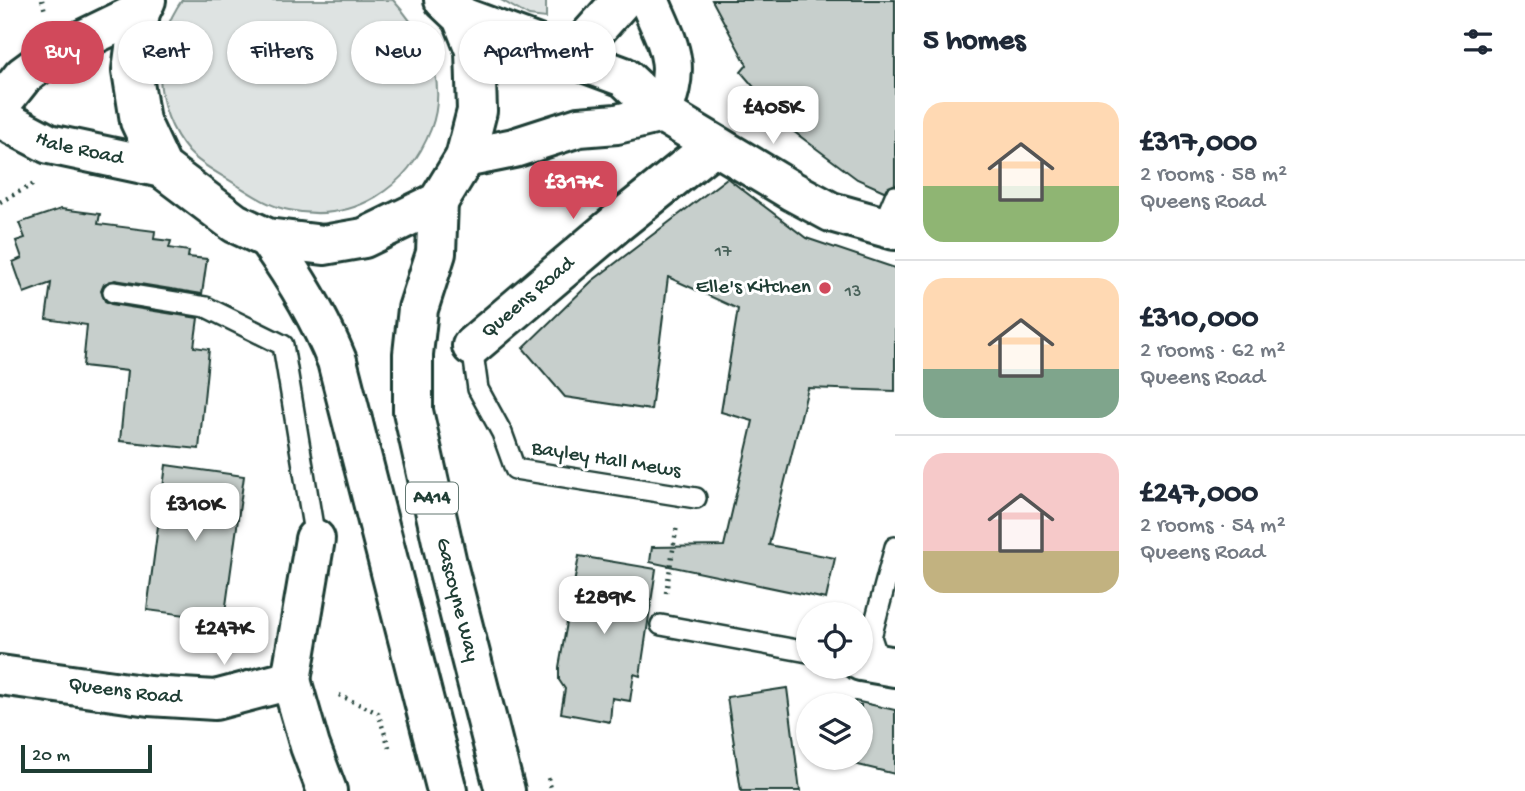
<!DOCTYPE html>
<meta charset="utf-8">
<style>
:root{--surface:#fff;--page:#f6f6f7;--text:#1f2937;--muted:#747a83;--line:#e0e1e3;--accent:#d1495b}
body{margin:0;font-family:"Gochi Hand",sans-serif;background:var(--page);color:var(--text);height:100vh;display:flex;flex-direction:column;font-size:26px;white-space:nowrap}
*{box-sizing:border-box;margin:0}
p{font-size:23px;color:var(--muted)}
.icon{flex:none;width:38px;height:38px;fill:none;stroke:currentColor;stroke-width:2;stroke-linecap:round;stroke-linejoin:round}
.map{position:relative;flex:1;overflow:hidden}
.details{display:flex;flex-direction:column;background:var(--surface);width:630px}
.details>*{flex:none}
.guide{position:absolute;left:21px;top:21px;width:665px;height:63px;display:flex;gap:14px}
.fabs{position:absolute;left:796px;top:602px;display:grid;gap:14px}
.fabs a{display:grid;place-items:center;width:77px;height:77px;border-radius:50%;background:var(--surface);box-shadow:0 2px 5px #0004;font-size:35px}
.scale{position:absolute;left:21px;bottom:18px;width:131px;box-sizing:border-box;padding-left:7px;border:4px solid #1f3d34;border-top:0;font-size:19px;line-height:24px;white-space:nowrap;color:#1f3d34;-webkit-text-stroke:5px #fff;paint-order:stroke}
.price{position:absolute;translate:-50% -60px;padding:0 16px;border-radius:14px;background:#fff;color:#222;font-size:23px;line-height:46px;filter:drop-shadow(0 2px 4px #0008)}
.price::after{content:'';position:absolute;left:50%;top:42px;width:21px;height:16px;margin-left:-10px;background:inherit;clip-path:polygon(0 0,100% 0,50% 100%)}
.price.current{background:var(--accent);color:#fff}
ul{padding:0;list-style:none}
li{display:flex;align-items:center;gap:21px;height:175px;padding:0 28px}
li+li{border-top:2px solid var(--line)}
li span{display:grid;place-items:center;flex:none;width:196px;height:140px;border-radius:21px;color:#555}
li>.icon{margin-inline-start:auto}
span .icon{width:84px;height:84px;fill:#fffc;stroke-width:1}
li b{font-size:30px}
h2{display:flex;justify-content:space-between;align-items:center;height:84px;padding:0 28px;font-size:30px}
.tag{padding:0 24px;border-radius:32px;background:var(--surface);box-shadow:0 2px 5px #0004;font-size:24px;line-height:63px}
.tag.current{background:var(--accent);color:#fff}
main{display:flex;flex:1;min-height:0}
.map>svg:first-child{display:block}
.green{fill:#dee3e2;stroke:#7e908b;stroke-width:2}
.building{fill:#c7cfcc;stroke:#1f3d34;stroke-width:2}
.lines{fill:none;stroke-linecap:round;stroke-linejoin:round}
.service-casing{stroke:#1f3d34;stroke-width:24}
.minor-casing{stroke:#1f3d34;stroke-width:44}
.secondary-casing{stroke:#1f3d34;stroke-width:44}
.trunk-casing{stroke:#1f3d34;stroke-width:44}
.path{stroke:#1f3d34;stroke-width:4.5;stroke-dasharray:2 5;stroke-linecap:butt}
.service{stroke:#fff;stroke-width:19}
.minor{stroke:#fff;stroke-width:38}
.secondary{stroke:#fff;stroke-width:38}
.trunk{stroke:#fff;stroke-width:38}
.poi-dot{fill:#d1495b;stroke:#fff;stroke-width:2.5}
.labels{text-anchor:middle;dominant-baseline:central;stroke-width:6;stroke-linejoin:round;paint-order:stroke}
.number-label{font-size:18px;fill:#49625a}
.shield{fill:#fff;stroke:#627771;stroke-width:2}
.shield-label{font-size:19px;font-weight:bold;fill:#1f3d34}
.street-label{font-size:21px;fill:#1f3d34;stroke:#fff}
.poi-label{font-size:21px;fill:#1f3d34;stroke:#fff;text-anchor:end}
</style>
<main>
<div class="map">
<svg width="895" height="791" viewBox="0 0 895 791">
<rect width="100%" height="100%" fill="#fff"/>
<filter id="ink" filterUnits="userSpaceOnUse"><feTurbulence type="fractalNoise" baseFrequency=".0143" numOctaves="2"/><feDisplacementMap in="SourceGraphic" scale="14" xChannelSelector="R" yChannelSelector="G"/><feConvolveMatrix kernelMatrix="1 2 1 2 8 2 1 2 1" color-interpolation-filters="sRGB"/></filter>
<g filter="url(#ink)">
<!-- green -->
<path class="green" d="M182,0h211c33,36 56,80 38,129 -23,59 -77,95 -142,81 -19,-3 -36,-15 -52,-25 -15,-10 -35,-19 -48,-33 -36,-42 -39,-107 -7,-152z
M501,0h45v18l-17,-2z"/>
<!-- building -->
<path class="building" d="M712,0h183v184l-11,7 -27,-12 -68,-51 -48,-56 6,-7z
M727,178l79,60 89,30v123l-87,-3 -39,157 66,13 -9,41 -176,-37 2,-15 72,-1 29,-125 -32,-9 17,-103 -70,-32 -17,133 -86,-13 -42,-49 69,-67z
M61,209l39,5 -2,10 57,7 -1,8 17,2 -2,7 20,3 -1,6 19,2 -5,35 -87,-14 -11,4 -3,7 4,10 6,3 87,14 -4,29 15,2 -10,100 -79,-8 7,-70 -44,-5 4,-41 -41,-6 5,-36 -27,10 -11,-31 9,-4 -6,-17 9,-3 -6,-15z
M166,465l78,11 -20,144 -77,-10z
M579,556l77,13 -16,107 -6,-2 -4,27 -18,-3 -2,24 -49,-9 4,-24 -6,-9v-13z
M787,688l13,103h-59l-14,-94z
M855,701l40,9v64l-53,-13 1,-3h18v-53h-7z"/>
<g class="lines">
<defs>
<path id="service" d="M882,227l13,-31
M113,292l93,15 77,38 32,194
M472,346l6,43 24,44 13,36 181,29
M661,625l147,27
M880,664l-9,-27 24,-90"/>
<g id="minor">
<path d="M649,0c20,47 33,63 13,113"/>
<path d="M573,55l49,-55"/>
<path id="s1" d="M472,346l145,-123 97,-78"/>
<path d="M861,661l34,6"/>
<path id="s2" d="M0,675l149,21 66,4 76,-20 19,66 17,45"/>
<path d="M291,680l24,-141"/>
</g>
<g id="secondary">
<path d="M462,17l162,60 38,36 130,78 39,21 64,18"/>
<path d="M0,105l23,-29 30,-22 87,-42"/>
<path id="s3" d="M0,118l49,26 113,24"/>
<path d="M465,158l49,-10 65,-21 38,-3 45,-11"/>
</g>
<g id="trunk">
<path d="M146,0l-6,12 -8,58 8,51 22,47 73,55 32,15 57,7 40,-7 74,-36 27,-44 12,-47 -2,-61 -13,-33 -18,-17"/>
<path id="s4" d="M438,202l-2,51 -18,56 -5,45v57l35,157 57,223"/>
<path d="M267,238c28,39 52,78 70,123l110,430"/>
</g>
</defs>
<!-- service casing -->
<use href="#service" class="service-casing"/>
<!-- minor casing -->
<use href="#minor" class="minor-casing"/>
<!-- secondary casing -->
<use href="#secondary" class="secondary-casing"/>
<!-- trunk casing -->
<use href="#trunk" class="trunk-casing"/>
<!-- path -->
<path class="path" d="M42,0l3,11
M0,202l36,-19
M666,593l11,-68
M339,695l39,18 12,37
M548,778l4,13"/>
<!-- service -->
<use href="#service" class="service"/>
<!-- minor -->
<use href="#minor" class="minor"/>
<!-- secondary -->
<use href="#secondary" class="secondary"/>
<!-- trunk -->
<use href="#trunk" class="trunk"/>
</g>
</g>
<!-- markers -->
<circle class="poi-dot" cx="825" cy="288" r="7"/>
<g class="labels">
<!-- number labels -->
<g class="number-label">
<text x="723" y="252">17</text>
<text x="853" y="292">13</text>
</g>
<!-- shield labels -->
<rect class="shield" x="406" y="482.5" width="52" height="31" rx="5"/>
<g class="shield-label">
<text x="432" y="498">A414</text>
</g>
<!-- street labels -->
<g class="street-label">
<text stroke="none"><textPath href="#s3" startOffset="86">Hale Road</textPath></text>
<text stroke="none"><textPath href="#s1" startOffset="74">Queens Road</textPath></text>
<text transform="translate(606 461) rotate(9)">Bayley Hall Mews</text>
<text stroke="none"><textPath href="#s4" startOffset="406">Gascoyne Way</textPath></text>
<text stroke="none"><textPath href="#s2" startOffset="126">Queens Road</textPath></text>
</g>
<!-- poi labels -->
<g class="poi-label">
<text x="811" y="288">Elle's Kitchen</text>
</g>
</g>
</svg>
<div class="fabs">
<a><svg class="icon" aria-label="locate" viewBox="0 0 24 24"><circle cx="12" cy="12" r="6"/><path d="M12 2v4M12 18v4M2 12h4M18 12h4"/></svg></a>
<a><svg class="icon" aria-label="layers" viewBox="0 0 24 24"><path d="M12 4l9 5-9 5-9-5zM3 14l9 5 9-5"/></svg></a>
</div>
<div class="scale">20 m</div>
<b class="price" style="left:773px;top:146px">£405K</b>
<b class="price current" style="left:573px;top:221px">£317K</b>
<b class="price" style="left:195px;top:543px">£310K</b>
<b class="price" style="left:604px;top:636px">£289K</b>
<b class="price" style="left:224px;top:667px">£247K</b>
<div class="guide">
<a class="tag current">Buy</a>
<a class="tag">Rent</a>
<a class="tag">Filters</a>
<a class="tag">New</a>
<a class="tag">Apartment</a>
</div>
</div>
<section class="details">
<h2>5 homes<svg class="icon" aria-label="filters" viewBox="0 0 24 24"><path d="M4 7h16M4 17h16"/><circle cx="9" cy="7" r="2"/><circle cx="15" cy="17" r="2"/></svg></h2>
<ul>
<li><span style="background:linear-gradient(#ffd9b3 60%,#8fb573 0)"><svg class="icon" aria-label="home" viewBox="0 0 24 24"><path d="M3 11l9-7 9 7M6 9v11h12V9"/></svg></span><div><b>£317,000</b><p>2 rooms · 58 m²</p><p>Queens Road</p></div></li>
<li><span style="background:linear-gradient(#ffd9b3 65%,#7fa58c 0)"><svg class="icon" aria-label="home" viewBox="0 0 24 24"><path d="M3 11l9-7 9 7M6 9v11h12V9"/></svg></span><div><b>£310,000</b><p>2 rooms · 62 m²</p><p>Queens Road</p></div></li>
<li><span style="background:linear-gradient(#f6c9c9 70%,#c2b280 0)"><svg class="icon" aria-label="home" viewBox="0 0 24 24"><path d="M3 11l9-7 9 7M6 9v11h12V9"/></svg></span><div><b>£247,000</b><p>2 rooms · 54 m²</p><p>Queens Road</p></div></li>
</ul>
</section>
</main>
